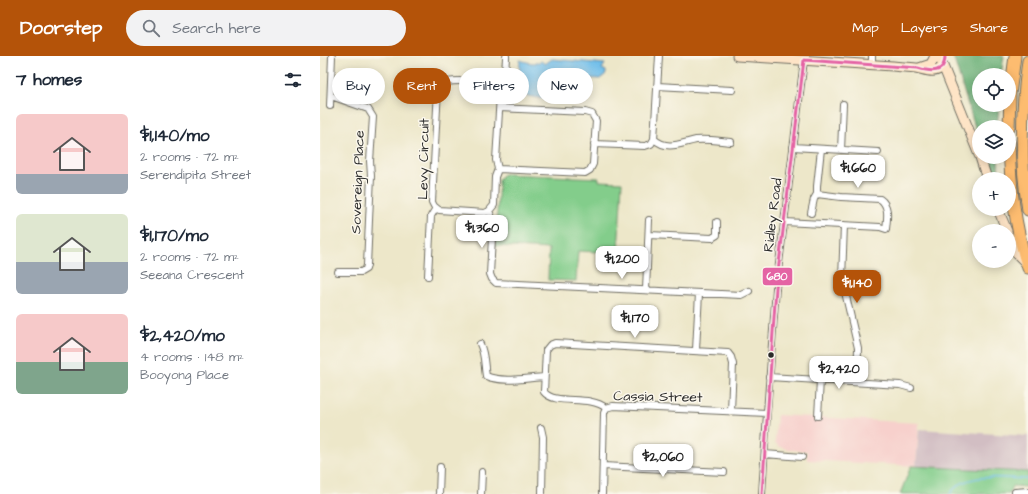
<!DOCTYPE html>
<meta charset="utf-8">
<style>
:root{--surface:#fff;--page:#f2f2f3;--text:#1f2937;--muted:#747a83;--accent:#b45309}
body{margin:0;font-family:"Architects Daughter",sans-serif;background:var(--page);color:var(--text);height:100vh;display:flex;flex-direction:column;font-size:15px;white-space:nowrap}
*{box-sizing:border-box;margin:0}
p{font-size:13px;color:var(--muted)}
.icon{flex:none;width:22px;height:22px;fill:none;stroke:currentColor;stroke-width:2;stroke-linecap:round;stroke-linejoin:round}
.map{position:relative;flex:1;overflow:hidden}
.sheet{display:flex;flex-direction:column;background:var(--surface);width:320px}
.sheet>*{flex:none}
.banner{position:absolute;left:12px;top:12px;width:380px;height:36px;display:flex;gap:8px}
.controls{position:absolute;left:652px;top:12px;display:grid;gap:8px}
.controls a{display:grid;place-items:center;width:44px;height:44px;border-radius:50%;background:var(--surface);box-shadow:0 2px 10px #0003;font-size:20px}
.price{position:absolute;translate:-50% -34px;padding:0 9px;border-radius:8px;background:#fff;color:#222;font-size:13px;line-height:26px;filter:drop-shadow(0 1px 2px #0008)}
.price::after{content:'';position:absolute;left:50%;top:24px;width:12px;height:9px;margin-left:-6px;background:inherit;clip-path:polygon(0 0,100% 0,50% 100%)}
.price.active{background:var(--accent);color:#fff}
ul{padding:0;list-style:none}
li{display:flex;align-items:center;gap:12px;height:100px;padding:0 16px}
li span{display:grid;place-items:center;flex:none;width:112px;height:80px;border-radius:6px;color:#555}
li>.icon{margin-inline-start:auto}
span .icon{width:48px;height:48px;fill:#fffc;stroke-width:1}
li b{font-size:17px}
h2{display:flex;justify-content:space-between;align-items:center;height:48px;padding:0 16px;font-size:17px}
.chip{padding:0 14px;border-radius:18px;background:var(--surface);box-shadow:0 2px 10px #0003;font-size:14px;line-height:36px}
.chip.active{background:var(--accent);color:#fff}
header{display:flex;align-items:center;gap:24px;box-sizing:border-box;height:56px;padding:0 20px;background:var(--accent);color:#fff}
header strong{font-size:19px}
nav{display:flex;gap:22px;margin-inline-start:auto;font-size:14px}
.search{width:280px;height:36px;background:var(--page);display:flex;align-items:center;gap:10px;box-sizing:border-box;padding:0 14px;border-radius:22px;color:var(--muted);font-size:15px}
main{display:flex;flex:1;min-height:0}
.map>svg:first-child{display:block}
.built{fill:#f7d0cc}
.industrial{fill:#d2bec3}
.green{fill:#83cd8b;stroke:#577c5b}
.forest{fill:#6ab077;stroke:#4a6e51}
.water{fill:#6fbeea;stroke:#4d748a}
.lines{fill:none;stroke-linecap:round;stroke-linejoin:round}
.stream{stroke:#6fbeea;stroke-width:1.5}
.street-casing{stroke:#6f6d62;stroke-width:8}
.secondary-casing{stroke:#6f6d62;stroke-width:11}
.highway-casing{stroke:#6f6d62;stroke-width:13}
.street{stroke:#fff;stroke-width:6}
.secondary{stroke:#fee4c6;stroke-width:9}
.highway{stroke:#fdbc70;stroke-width:11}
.bus-1-casing{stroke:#fbf7ec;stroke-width:6}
.bus-1{stroke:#e463a4;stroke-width:3}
.bus-dot{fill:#2b2b2b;stroke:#fbf7ec;stroke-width:1.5}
.labels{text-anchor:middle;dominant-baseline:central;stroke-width:3;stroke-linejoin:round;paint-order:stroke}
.street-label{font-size:14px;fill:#2b2b2b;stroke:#fbf7ec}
.line-badge{stroke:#fbf7ec;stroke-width:1.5}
.badge-label{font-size:11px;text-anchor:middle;font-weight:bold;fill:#fff}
</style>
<header>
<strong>Doorstep</strong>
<div class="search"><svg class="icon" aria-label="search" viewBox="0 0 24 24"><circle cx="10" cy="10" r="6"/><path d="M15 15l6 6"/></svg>Search here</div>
<nav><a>Map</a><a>Layers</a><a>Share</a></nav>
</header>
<main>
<section class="sheet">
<h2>7 homes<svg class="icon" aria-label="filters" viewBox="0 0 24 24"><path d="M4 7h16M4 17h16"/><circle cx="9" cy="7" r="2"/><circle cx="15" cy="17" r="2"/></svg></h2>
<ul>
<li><span style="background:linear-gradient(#f6c9c9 75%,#9aa5b1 0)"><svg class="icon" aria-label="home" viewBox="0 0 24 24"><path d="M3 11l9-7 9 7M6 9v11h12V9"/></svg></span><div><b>$1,140/mo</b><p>2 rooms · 72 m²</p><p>Serendipita Street</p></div></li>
<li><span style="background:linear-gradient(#dfe7d0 60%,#9aa5b1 0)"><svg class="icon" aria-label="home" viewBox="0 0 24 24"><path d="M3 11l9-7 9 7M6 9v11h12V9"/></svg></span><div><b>$1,170/mo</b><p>2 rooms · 72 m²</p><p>Seeana Crescent</p></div></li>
<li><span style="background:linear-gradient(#f6c9c9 60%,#7fa58c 0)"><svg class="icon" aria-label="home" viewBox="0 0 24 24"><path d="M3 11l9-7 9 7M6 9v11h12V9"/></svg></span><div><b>$2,420/mo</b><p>4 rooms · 148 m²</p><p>Booyong Place</p></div></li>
</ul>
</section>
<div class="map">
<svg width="708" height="438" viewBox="0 0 708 438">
<rect width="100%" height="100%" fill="#fbf7ec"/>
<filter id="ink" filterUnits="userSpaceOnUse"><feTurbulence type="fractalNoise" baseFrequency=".025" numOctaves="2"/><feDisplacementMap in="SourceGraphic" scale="8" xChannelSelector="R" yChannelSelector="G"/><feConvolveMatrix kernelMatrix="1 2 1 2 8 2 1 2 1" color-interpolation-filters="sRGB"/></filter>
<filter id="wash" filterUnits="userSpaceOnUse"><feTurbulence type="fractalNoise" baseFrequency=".012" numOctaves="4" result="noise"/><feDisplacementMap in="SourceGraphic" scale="16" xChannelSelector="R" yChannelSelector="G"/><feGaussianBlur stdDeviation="0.9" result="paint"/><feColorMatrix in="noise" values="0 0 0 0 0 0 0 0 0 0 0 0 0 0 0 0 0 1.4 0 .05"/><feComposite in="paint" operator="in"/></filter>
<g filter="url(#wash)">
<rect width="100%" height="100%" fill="#ede7c9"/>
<!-- built -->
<path class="built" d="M457,359l142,8 -3,43 -109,-6v-9l-17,-1 -12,-4 -3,-4z"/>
<!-- industrial -->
<path class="industrial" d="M599,373l109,7v36l-112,-6z"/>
<!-- green -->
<path class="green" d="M184,118l95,4v3l23,1 -4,71 -40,-2 -2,30 -28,-1 1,-31 -54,-3 4,-66 2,-4z
M591,410l117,6v15l-16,-1 -3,8h-109z"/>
<!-- forest -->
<path class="forest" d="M633,0h51l-3,19h-22v30h20l-2,22h-18v13z
M665,101h13l1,22h-7z"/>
<!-- water -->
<path class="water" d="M232,3l53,5 -3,5 4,2v3l-6,5 -40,-2 -5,7v17l-37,-7 2,-34c7,2 14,5 21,1l4,3z"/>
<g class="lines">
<!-- stream -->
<path class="stream" d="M630,438c15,-24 54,-15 78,-15"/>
</g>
</g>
<g filter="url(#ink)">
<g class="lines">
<defs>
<path id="street" d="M339,0l-5,83c13,12 27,4 42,1 11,-1 24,1 35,2
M552,9v-9
M90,21c10,1 23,-2 30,7
M183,30c-12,-4 -52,-8 -63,-2l-2,5 -6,113 2,4 5,4 46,3 4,-2 5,-6 1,-28 3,-8 -2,-9 4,-65c3,-13 6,-26 6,-39
M337,30l75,4
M11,40l37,13 5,8 -3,44 1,15 -4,89 -1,4 -5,3h-23
M10,50l2,-50
M274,88l51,2 6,-2 3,-5
M473,91l85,5
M521,94l2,-46
M178,113l87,4 5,-3 3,-6 3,-43 -4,-7 -7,-2 -85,-4
M169,155l4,9 -3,54 2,5 4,4 245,12 8,-4
M491,157l3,-14 3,-5
M464,166l96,5 6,2c1,-10 4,-23 -6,-30l-39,-2 -24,-3v-8l4,-37
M524,169l-2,54 16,69 -1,34
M329,179l63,3 5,-3v-13
M108,220l3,-60 5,-8
M326,234l3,-70
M160,288c5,10 4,20 6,32 17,7 40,2 58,1
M376,294l3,-57
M449,321l131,8 11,3
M411,355l2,-47 -2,-7 -3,-4 -173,-10 -5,2 -4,5 -2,42c11,14 45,2 62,16l7,-2 154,7
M498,360l2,-36
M221,372l2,9 -1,57
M445,398l37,3
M283,410l121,6
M119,438l1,-27
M161,438l1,-22
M282,438l2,-81 2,-5
M442,438l5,-81 9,-125 28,-228
M695,438v-2l13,-1"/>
<path id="secondary" d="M417,0l156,10c7,1 15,1 23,2 10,2 19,7 27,-2
M619,0l40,99
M599,12l12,-4 4,-8
M660,101l7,22
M678,153l9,22
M689,180l8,18 10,10"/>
<path id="highway" d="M708,5c-7,49 -8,100 0,149
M689,71l1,-33 5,-38
M689,86c1,43 6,86 19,126"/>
</defs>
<!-- street casing -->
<use href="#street" class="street-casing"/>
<!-- secondary casing -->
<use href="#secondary" class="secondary-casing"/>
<!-- highway casing -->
<use href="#highway" class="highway-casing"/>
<!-- street -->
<use href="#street" class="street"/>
<!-- secondary -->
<use href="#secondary" class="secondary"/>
<!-- highway -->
<use href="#highway" class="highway"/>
<defs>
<path id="bus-1" d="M484,4l114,8c13,4 27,6 27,-12
M442,438l14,-206 28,-228"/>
</defs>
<!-- bus-1 casing -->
<use href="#bus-1" class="bus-1-casing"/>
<!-- bus-1 -->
<use href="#bus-1" class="bus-1"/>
</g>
</g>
<!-- markers -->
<circle class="bus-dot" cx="451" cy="299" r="3.5"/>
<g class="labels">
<!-- street labels -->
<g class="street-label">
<text transform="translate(104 103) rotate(-89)">Levy Circuit</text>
<text transform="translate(38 126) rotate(-88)">Sovereign Place</text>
<text transform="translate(453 159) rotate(-83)">Ridley Road</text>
<text transform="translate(338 341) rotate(1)">Cassia Street</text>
</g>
</g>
<rect class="line-badge" x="442" y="211" width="31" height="19" rx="4" fill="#e463a4"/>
<g class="badge-label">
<text x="457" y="224">680</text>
</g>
</svg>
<div class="controls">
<a><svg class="icon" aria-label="locate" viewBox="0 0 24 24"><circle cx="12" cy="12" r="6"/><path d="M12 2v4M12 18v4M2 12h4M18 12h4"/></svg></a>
<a><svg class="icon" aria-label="layers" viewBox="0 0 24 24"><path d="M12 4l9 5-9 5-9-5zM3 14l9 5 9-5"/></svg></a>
<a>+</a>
<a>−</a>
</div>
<b class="price" style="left:538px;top:133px">$1,660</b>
<b class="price" style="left:162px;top:193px">$1,360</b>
<b class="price" style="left:302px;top:224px">$1,200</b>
<b class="price active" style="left:537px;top:248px">$1,140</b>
<b class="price" style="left:315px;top:283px">$1,170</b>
<b class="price" style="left:519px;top:334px">$2,420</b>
<b class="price" style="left:343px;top:422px">$2,060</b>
<div class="banner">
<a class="chip">Buy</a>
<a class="chip active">Rent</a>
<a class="chip">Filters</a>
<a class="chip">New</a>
</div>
</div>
</main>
